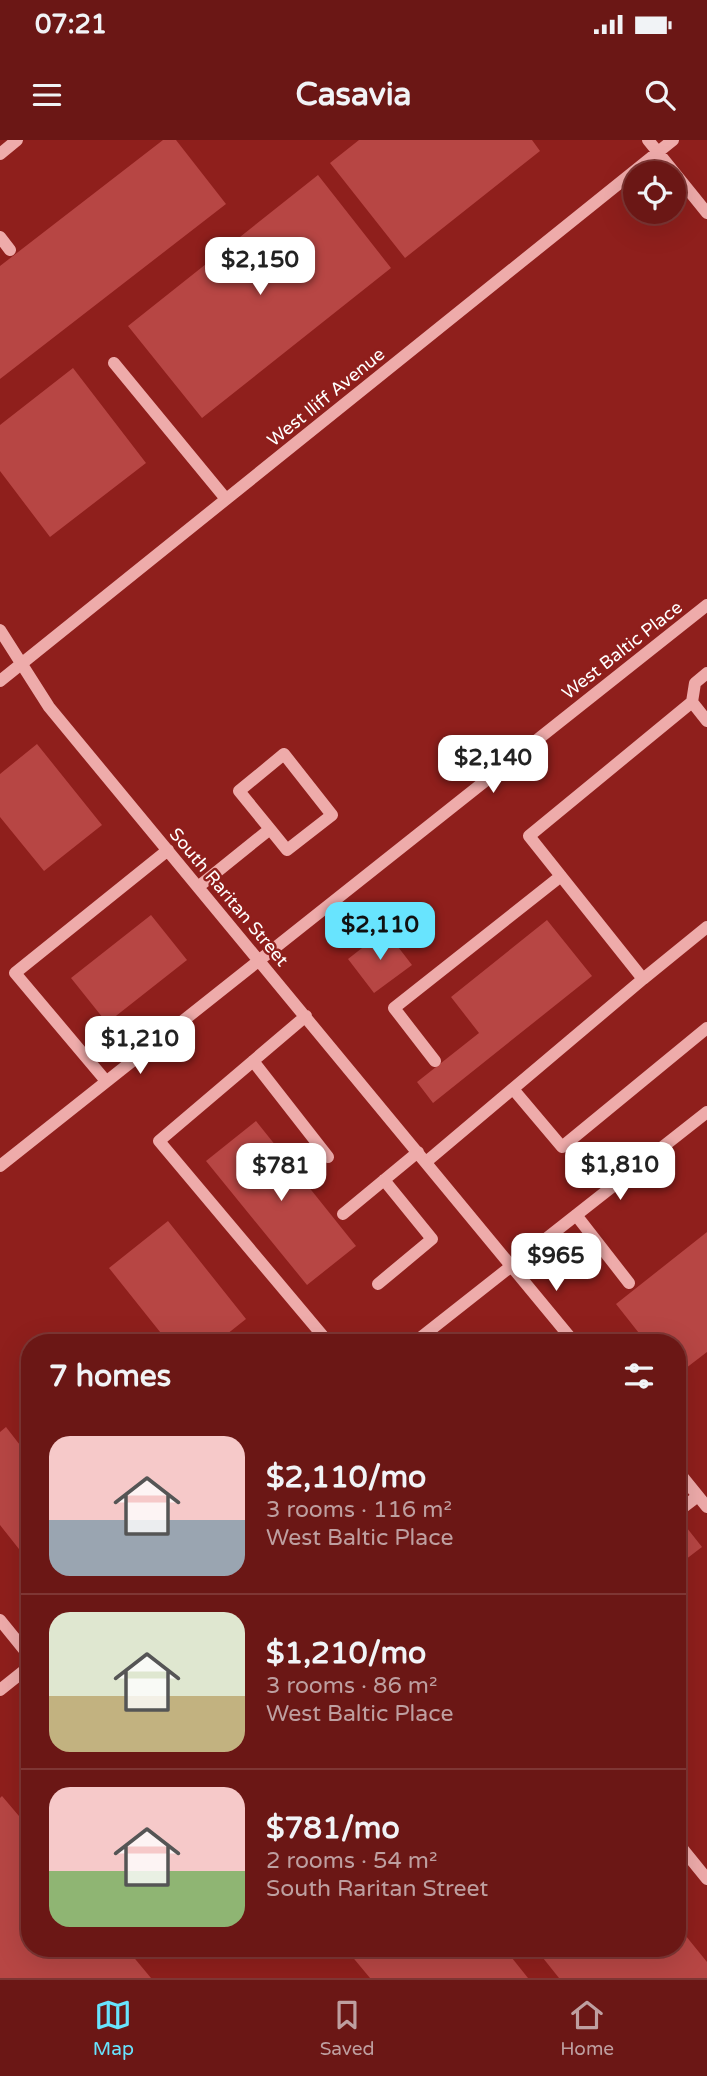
<!DOCTYPE html>
<meta charset="utf-8">
<style>
:root{--surface:#6b1715;--page:#70201e;--text:#f1f3f6;--muted:#be9fa0;--line:#7e3634;--accent:#68e4fe}
body{margin:0;font-family:"Varela Round",sans-serif;background:var(--page);color:var(--text);height:100vh;display:flex;flex-direction:column;font-size:26px;white-space:nowrap}
*{box-sizing:border-box;margin:0}
p{font-size:23px;color:var(--muted)}
.icon{flex:none;width:38px;height:38px;fill:none;stroke:currentColor;stroke-width:2;stroke-linecap:round;stroke-linejoin:round}
.map{position:relative;flex:1;overflow:hidden}
.drawer{position:absolute;left:21px;top:1194px;width:665px;height:623px;display:flex;flex-direction:column;background:var(--surface);border-radius:28px;box-shadow:0 7px 28px #0002,0 0 0 2px var(--line)}
.drawer>*{flex:none}
.controls{position:absolute;left:623px;top:21px;display:grid;gap:14px}
.controls a{display:grid;place-items:center;width:63px;height:63px;border-radius:50%;background:var(--surface);box-shadow:0 7px 28px #0002,0 0 0 2px var(--line);font-size:35px}
.price{position:absolute;translate:-50% -60px;padding:0 16px;border-radius:14px;background:#fff;color:#222;font-size:23px;line-height:46px;filter:drop-shadow(0 2px 4px #0008)}
.price::after{content:'';position:absolute;left:50%;top:42px;width:21px;height:16px;margin-left:-10px;background:inherit;clip-path:polygon(0 0,100% 0,50% 100%)}
.price.on{background:var(--accent);color:#111}
ul{padding:0;list-style:none}
li{display:flex;align-items:center;gap:21px;height:175px;padding:0 28px}
li+li{border-top:2px solid var(--line)}
li span{display:grid;place-items:center;flex:none;width:196px;height:140px;border-radius:21px;color:#555}
li>.icon{margin-inline-start:auto}
span .icon{width:84px;height:84px;fill:#fffc;stroke-width:1}
li b{font-size:30px}
h2{display:flex;justify-content:space-between;align-items:center;height:84px;padding:0 28px;font-size:30px}
.status{display:flex;justify-content:space-between;align-items:center;height:49px;padding:0 35px;background:var(--surface);direction:ltr}
.status svg{height:19px;fill:currentColor}
header{display:flex;justify-content:space-between;align-items:center;height:91px;padding:0 28px;background:var(--surface);font-size:32px;font-weight:700}
.tabs{display:flex;justify-content:space-around;align-items:center;height:98px;border-top:2px solid var(--line);background:var(--surface);font-size:19px;color:var(--muted)}
.tabs a{display:grid;justify-items:center;gap:4px}
.tabs .on{color:var(--accent)}
.map>svg:first-child{display:block}
.building{fill:#b74644}
.lines{fill:none;stroke-linecap:round;stroke-linejoin:round}
.minor{stroke:#eeabaa;stroke-width:12}
.labels{text-anchor:middle;dominant-baseline:central;stroke-width:5;stroke-linejoin:round;paint-order:stroke}
.street-label{font-size:18px;fill:#fff;stroke:#8f1f1c}
</style>
<div class="status"><b>07:21</b><svg viewBox="0 0 49 12"><path d="M0 12V9h3v3zM5 12V6h3v6zM10 12V3h3v9zM15 12V0h3v12zM26 1h20v11H26zM47 4h2v5h-2z"/></svg></div>
<header><svg class="icon" aria-label="menu" viewBox="0 0 24 24"><path d="M4 6h16M4 12h16M4 18h16"/></svg>Casavia<svg class="icon" aria-label="search" viewBox="0 0 24 24"><circle cx="10" cy="10" r="6"/><path d="M15 15l6 6"/></svg></header>
<div class="map">
<svg width="707" height="1838" viewBox="0 0 707 1838">
<rect width="100%" height="100%" fill="#8f1f1c"/>
<!-- building -->
<path class="building" d="M163,0h13l50,64 -226,175v-113z
M359,0h173l8,11 -135,107 -75,-95z
M318,35l73,93 -189,150 -74,-92z
M73,228l73,95 -96,74 -50,-66v-46z
M37,604l65,81 -58,46 -44,-54v-43z
M151,775l36,45 -80,63 -36,-45z
M547,780l45,56 -159,127 -16,-21 62,-49 -28,-36z
M385,790l27,35 -38,28 -26,-34z
M256,981l100,125 -49,39 -101,-124z
M168,1081l78,98 -29,23h-49l-59,-74z
M707,1092v120l-30,23v-33h-31l-30,-38z
M6,1287l24,31v105l-30,-38v-93z
M683,1383l19,24 -25,19v-38z
M2,1656l28,33v119h96l25,30h-151v-180z
M677,1785l30,37v16h-148l-24,-30h142z
M345,1808h159l24,30h-158z"/>
<g class="lines">
<!-- minor -->
<path class="minor" d="M648,0l59,73
M0,14l17,-14
M0,97l10,13
M114,223l112,136
M0,490l49,77 525,635
M0,541l673,-541
M692,562l15,19
M198,747l72,-58 17,21 45,-35 -48,-61 -45,37 31,38
M643,839l64,-52
M306,876l-147,125 169,201
M253,921l75,96
M435,921l-41,-53 167,-132
M106,941l-91,-108 153,-123
M513,949l49,58 145,-119
M426,1022l217,-183 -114,-143 163,-134 3,-19 12,-10
M0,1026l707,-561
M343,1074l75,-62
M576,1075l53,68
M378,1144l54,-45 -48,-59
M415,1202l292,-230
M677,1330l30,37
M677,1372l21,-16
M0,1480l30,37
M0,1550l30,-24
M677,1702l30,37"/>
</g>
<g class="labels">
<!-- street labels -->
<g class="street-label">
<text transform="translate(326 257) rotate(-39)">West Iliff Avenue</text>
<text transform="translate(622 510) rotate(-38)">West Baltic Place</text>
<text transform="translate(229 757) rotate(50)">South Raritan Street</text>
</g>
</g>
</svg>
<div class="controls">
<a><svg class="icon" aria-label="locate" viewBox="0 0 24 24"><circle cx="12" cy="12" r="6"/><path d="M12 2v4M12 18v4M2 12h4M18 12h4"/></svg></a>
</div>
<b class="price" style="left:260px;top:157px">$2,150</b>
<b class="price" style="left:493px;top:655px">$2,140</b>
<b class="price on" style="left:380px;top:822px">$2,110</b>
<b class="price" style="left:140px;top:936px">$1,210</b>
<b class="price" style="left:620px;top:1062px">$1,810</b>
<b class="price" style="left:281px;top:1063px">$781</b>
<b class="price" style="left:556px;top:1153px">$965</b>
<section class="drawer">
<h2>7 homes<svg class="icon" aria-label="filters" viewBox="0 0 24 24"><path d="M4 7h16M4 17h16"/><circle cx="9" cy="7" r="2"/><circle cx="15" cy="17" r="2"/></svg></h2>
<ul>
<li><span style="background:linear-gradient(#f6c9c9 60%,#9aa5b1 0)"><svg class="icon" aria-label="home" viewBox="0 0 24 24"><path d="M3 11l9-7 9 7M6 9v11h12V9"/></svg></span><div><b>$2,110/mo</b><p>3 rooms · 116 m²</p><p>West Baltic Place</p></div></li>
<li><span style="background:linear-gradient(#dfe7d0 60%,#c2b280 0)"><svg class="icon" aria-label="home" viewBox="0 0 24 24"><path d="M3 11l9-7 9 7M6 9v11h12V9"/></svg></span><div><b>$1,210/mo</b><p>3 rooms · 86 m²</p><p>West Baltic Place</p></div></li>
<li><span style="background:linear-gradient(#f6c9c9 60%,#8fb573 0)"><svg class="icon" aria-label="home" viewBox="0 0 24 24"><path d="M3 11l9-7 9 7M6 9v11h12V9"/></svg></span><div><b>$781/mo</b><p>2 rooms · 54 m²</p><p>South Raritan Street</p></div></li>
</ul>
</section>
</div>
<nav class="tabs">
<a class="on"><svg class="icon" aria-label="map" viewBox="0 0 24 24"><path d="M3 6l6-2 6 2 6-2v14l-6 2-6-2-6 2zM9 4v14M15 6v14"/></svg>Map</a>
<a><svg class="icon" aria-label="saved" viewBox="0 0 24 24"><path d="M7 4h10v16l-5-4-5 4z"/></svg>Saved</a>
<a><svg class="icon" aria-label="home" viewBox="0 0 24 24"><path d="M3 11l9-7 9 7M6 9v11h12V9"/></svg>Home</a>
</nav>
